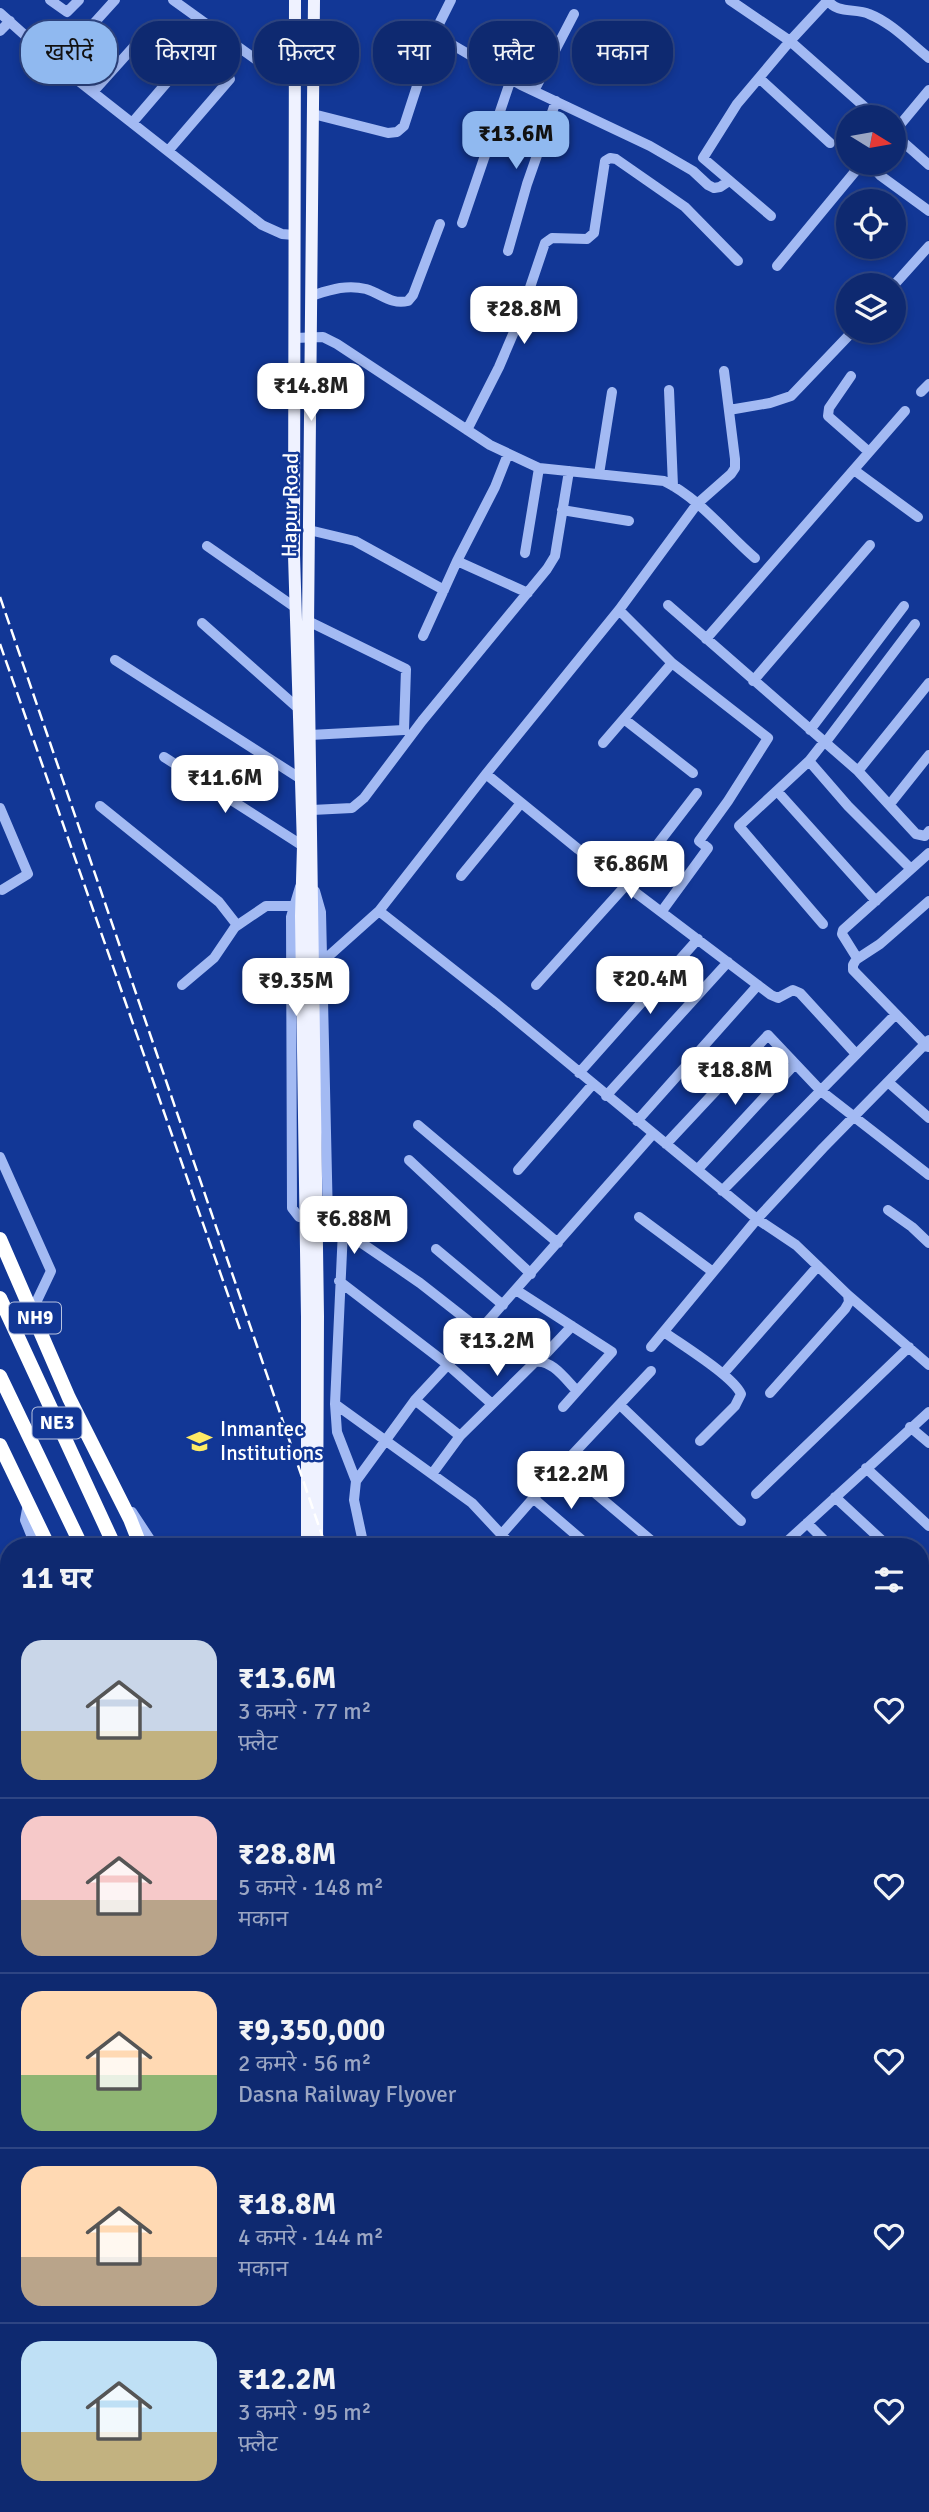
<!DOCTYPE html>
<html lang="hi">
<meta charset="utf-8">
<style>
:root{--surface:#0e2970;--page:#173175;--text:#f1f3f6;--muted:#9ba6c3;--line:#2e4583;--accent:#90b9f0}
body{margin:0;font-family:Signika,"Noto Sans Devanagari",sans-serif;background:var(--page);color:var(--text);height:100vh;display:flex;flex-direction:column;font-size:26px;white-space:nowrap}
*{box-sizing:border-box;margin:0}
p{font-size:23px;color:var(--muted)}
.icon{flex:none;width:38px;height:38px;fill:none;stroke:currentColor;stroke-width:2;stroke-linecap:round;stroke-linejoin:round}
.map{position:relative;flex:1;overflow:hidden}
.drawer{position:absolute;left:0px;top:1538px;width:929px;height:975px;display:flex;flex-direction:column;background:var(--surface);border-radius:28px 28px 0 0;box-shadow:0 4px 10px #0003,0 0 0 2px var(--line)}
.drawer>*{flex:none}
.hud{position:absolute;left:21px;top:21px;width:887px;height:63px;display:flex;gap:14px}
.needle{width:46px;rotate:101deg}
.buttons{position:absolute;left:836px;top:105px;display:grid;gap:14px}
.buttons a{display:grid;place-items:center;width:70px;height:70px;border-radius:50%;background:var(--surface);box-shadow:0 4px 10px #0003,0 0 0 2px var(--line);font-size:35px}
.price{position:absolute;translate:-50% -60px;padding:0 16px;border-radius:14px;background:#fff;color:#222;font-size:23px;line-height:46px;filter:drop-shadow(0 2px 4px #0008)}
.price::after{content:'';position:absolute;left:50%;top:42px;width:21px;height:16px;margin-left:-10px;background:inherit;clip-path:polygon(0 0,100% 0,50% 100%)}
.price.active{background:var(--accent);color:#111}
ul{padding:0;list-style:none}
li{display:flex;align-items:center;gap:21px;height:175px;padding:0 21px}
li+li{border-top:2px solid var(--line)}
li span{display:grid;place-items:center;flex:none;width:196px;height:140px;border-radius:21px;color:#555}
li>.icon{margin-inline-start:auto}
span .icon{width:84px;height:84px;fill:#fffc;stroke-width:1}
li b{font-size:30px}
h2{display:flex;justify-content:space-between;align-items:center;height:84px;padding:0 21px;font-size:30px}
.pill{padding:0 24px;border-radius:28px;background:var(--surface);box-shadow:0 4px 10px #0003,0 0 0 2px var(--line);font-size:24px;line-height:63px}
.pill.active{background:var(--accent);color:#111}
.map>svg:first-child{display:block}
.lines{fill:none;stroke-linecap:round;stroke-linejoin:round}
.minor{stroke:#a3baf3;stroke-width:10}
.major{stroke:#eff2ff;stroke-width:12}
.highway{stroke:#fff;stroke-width:14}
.rail{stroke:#fff;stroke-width:2.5;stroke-dasharray:12 5;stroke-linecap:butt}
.labels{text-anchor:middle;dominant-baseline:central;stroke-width:5;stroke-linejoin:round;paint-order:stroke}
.shield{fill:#123796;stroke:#b8c3e0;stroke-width:2}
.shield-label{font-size:19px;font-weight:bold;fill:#fff}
.street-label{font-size:21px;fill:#fff;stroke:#123796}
.poi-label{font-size:21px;fill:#fff;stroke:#123796;text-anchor:start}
</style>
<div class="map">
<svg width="929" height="2512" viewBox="0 0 929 2512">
<rect width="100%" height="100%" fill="#123796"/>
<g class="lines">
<!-- minor -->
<path class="minor" d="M50,0l17,12 12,-12
M173,0l85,61 12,6 25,1
M730,0l60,41 -53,63 -34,54 68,58
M828,0l-38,41 86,76
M828,0c8,14 28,8 41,14 23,9 41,29 60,44
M0,13l57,51 205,161 20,9 12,1
M0,31l10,-10
M434,34l87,51 129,61 43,25 15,14 6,3 6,-1 9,-6
M57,64l58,-64
M759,78l71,65
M534,91l40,-77
M93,92l53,-59
M313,114l75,19 9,-1 7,-6 30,-92 17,-34
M132,123l61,-71
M894,132l35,-42
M894,134l35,31
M168,151l62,-72
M462,223l49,-144
M508,251l19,-67 29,-83
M777,266l81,-98 11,-5 12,13 48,35
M894,285l35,-39
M311,296c19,-6 35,-12 55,-7 16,5 25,16 42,12l5,-6 27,-71
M294,338l29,-1 14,7 153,101 49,23 125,13c35,17 62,52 91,77
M851,376l-22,32 -1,8 41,36
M669,390l4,96
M921,392l8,-8
M729,410l41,-7 21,-7 62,-65
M467,430l32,-63 20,-47 26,-77 7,-5 35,1 7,-6 11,-72 5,-3 6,1 69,48 53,54
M854,470l64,47
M599,474l13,-82
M562,510l67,11
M309,530l46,11 89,49
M207,546l89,62
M525,553l14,-85
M457,561l71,32
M668,605l190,166 58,63 9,2 4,-5
M308,621l98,48 -2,61 -94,5
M202,623l97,86
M423,636l34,-75 38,-74 13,-33
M706,639l199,-228
M115,660l186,119
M753,681l117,-136
M624,719l69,54
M810,730l94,-124
M824,742l-15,19 39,45 63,63
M603,743l69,-80 -53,-53
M825,743l90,-119
M164,757l139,89
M809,761l-70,65 84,98
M858,771l71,-88
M486,774l92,75 193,146 7,3 15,-8 7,3 56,61
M777,791l99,110
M890,804l39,-49
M100,806l119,96 18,23
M0,808l28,66 -26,16
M312,810l40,-2 12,-10 58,-77 125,-152 8,-13 14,-85
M461,876l60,-73
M300,887l-9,30 1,291 7,9 29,3
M315,891l6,21 7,308 92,63 60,47 -65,70 -59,81 -2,19 10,47
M379,911l118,93 260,215 39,26 52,50 1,7 -4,7 -75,84
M662,911l46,-63 -9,-7 29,-40 40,-63 -96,-75
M857,959l23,-15 49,-43
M322,962l57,-51 107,-137 133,-164 78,-106 34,-30 4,-6v-9l-11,-88
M182,985l32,-27 21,-31 31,-21h27
M536,985l91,-101 70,-91
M928,1047l-75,-77v-5l4,-7 -15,-24 1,-4 86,-77
M579,1073l119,-134
M888,1082l41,36
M606,1096l122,-134
M637,1121l121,-136
M418,1125l140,118
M666,1144l102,-109 53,56 108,84
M0,1157l51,114 -19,40
M409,1160l122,114
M698,1169l96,-104
M518,1170l75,-86
M722,1191l173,-176
M888,1210l24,17 17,16
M639,1217l74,55
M343,1230l-8,174 2,28 19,49
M436,1249l67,56
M339,1281l108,83 45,40
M516,1290l96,62 -49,55
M848,1295l81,70
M480,1330l173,-196
M664,1332c18,13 69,44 77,62l-6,12 -35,35
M651,1347l106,-128 66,-71 106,-108
M539,1361l33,-35
M723,1374l95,-108
M415,1400l45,36
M335,1404l137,99 41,44
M620,1405l121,116
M910,1427l19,16
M563,1466l96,81
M866,1468l63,58
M432,1474l28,-38 75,-74c17,-3 31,18 42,29
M756,1494l153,-147
M835,1497l54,50
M533,1498l57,49
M28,1504l-3,16 11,27
M132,1512l23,35
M807,1523l24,24
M501,1535l57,-65 93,-99
M781,1547l148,-135
M920,1576l9,8
M920,1632l9,8
M920,1684l9,7
M920,1720l9,-7
M920,1760l9,9
M920,1826l9,8
M920,1899l9,-9
M920,1930l9,9
M921,2035l8,-11
M920,2094l9,-11
M920,2132l9,2
M0,2442l9,-9
M920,2459l9,-8
M270,2504l1,8
M317,2504v8
M670,2504l2,8
M477,2512v-8
M864,2512l8,-8"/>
<!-- major -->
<path class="major" d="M295,0l-1,555 9,291 -2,70 6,401v230
M314,0l-6,627 10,689 -1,231"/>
<!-- highway -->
<path class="highway" d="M0,1239l69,159 61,121 11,28
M0,1298l115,249
M0,1376l82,171
M0,1445l49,102
M920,2174l9,2
M920,2205l9,1
M286,2504v8
M305,2504v8"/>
<!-- rail -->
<path class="rail" d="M0,597l326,950
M0,644l241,688
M638,2504l2,8"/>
</g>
<!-- icons -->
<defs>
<symbol id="university-bare" viewBox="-9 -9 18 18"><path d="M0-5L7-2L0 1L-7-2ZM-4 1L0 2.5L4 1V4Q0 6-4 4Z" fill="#ffeb65" stroke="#123796" stroke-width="2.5" paint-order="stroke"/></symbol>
</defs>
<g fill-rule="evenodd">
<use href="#university-bare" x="182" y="1424" width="35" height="35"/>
</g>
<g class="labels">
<!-- shield labels -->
<g class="shield">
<rect x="9" y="1302.5" width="52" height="31" rx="5"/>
<rect x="32.5" y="1407.5" width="49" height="31" rx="5"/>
</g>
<g class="shield-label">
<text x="35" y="1318">NH9</text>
<text x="57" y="1423">NE3</text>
</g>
<!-- street labels -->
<g class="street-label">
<text transform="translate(290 505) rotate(-89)">Hapur Road</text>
</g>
<!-- poi labels -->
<g class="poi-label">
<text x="220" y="1429">Inmantec<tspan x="220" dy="24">Institutions</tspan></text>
</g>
</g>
</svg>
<div class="buttons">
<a><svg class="needle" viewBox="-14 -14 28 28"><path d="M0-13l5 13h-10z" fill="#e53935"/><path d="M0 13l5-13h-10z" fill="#9ba6c3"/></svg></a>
<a><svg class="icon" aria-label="locate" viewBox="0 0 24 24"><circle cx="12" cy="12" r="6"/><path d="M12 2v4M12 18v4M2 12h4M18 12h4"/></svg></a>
<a><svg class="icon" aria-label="layers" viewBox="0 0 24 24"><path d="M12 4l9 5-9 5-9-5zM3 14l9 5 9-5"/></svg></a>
</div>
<b class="price active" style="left:516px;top:171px">₹13.6M</b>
<b class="price" style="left:524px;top:346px">₹28.8M</b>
<b class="price" style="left:311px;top:423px">₹14.8M</b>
<b class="price" style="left:225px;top:815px">₹11.6M</b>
<b class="price" style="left:631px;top:901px">₹6.86M</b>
<b class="price" style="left:650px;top:1016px">₹20.4M</b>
<b class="price" style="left:296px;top:1018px">₹9.35M</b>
<b class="price" style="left:735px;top:1107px">₹18.8M</b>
<b class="price" style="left:354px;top:1256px">₹6.88M</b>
<b class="price" style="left:497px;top:1378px">₹13.2M</b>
<b class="price" style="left:571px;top:1511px">₹12.2M</b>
<div class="hud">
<a class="pill active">खरीदें</a>
<a class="pill">किराया</a>
<a class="pill">फ़िल्टर</a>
<a class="pill">नया</a>
<a class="pill">फ़्लैट</a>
<a class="pill">मकान</a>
</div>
<section class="drawer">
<h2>11 घर<svg class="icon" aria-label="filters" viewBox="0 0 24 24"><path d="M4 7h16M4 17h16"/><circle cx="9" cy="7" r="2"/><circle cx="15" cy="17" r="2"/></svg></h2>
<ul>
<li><span style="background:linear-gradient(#c9d6e8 65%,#c2b280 0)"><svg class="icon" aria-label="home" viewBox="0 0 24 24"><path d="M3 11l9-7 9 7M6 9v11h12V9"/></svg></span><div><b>₹13.6M</b><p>3 कमरे · 77 m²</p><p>फ़्लैट</p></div><svg class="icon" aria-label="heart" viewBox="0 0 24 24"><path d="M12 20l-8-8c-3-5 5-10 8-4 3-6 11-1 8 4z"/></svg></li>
<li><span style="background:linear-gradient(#f6c9c9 60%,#b9a48a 0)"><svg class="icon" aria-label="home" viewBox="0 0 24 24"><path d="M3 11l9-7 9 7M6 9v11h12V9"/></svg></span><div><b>₹28.8M</b><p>5 कमरे · 148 m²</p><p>मकान</p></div><svg class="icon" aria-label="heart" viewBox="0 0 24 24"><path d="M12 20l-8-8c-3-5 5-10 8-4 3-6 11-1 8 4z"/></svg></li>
<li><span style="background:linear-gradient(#ffd9b3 60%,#8fb573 0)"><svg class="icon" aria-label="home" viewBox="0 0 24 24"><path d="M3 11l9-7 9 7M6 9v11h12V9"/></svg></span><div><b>₹9,350,000</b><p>2 कमरे · 56 m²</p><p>Dasna Railway Flyover</p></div><svg class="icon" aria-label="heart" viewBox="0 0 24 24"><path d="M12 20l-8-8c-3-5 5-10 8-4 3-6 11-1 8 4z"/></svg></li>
<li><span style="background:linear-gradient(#ffd9b3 65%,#b9a48a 0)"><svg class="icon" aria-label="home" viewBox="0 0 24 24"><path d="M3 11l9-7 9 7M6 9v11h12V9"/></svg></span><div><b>₹18.8M</b><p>4 कमरे · 144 m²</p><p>मकान</p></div><svg class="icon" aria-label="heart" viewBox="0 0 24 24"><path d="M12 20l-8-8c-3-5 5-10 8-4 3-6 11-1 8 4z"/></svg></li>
<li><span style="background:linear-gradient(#bfe0f5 65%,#c2b280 0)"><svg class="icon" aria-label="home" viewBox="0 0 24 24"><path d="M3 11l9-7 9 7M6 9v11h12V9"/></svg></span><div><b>₹12.2M</b><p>3 कमरे · 95 m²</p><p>फ़्लैट</p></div><svg class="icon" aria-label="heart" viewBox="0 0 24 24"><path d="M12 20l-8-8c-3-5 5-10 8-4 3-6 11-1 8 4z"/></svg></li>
</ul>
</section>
</div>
